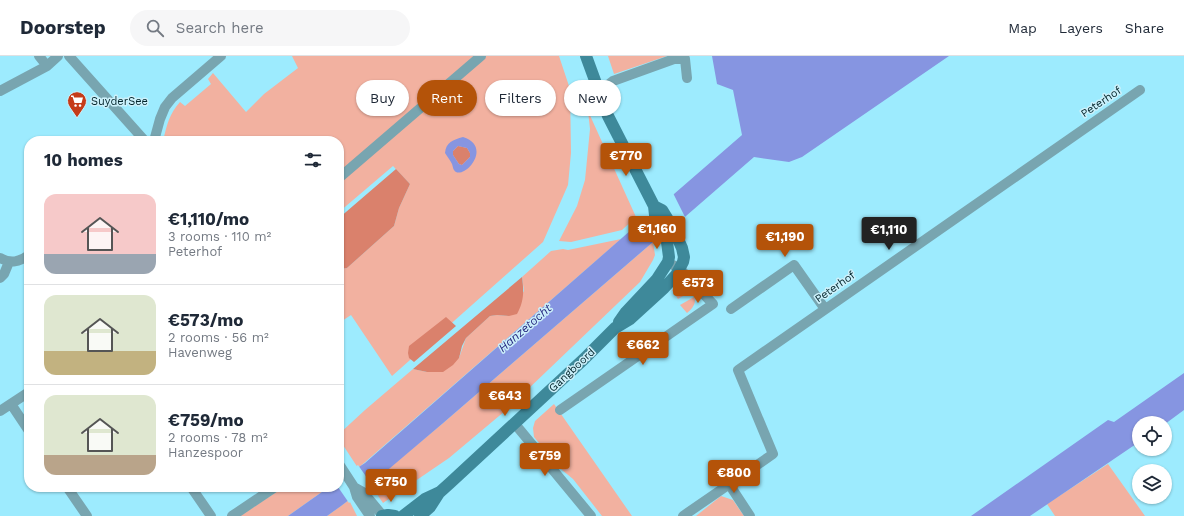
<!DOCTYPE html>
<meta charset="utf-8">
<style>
:root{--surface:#fff;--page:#f6f6f7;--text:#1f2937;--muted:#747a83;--line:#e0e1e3;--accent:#b45309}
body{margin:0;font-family:"Work Sans",sans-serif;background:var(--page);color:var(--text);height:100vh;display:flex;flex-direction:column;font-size:15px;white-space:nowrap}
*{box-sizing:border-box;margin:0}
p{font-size:13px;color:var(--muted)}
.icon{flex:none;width:22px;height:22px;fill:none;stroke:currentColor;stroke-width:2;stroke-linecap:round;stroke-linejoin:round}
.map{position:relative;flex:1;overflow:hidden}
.side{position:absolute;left:24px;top:80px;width:320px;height:356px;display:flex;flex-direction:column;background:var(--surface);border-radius:16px;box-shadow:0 1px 3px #0004}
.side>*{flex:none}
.guide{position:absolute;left:356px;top:24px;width:380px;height:36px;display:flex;gap:8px}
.controls{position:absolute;left:1132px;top:360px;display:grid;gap:8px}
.controls a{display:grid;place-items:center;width:40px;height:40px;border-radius:50%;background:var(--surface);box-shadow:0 1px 3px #0004;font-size:20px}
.price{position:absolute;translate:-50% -34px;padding:0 9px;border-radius:4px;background:var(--accent);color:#fff;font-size:13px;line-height:26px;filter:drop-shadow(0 1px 2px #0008)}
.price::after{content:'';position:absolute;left:50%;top:24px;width:12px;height:9px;margin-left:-6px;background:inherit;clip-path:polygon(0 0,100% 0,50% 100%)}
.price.on{background:#222;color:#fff}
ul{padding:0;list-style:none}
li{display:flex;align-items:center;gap:12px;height:100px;padding:0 20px}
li+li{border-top:1px solid var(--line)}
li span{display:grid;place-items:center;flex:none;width:112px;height:80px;border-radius:12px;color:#555}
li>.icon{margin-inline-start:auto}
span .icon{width:48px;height:48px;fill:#fffc;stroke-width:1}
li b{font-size:17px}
h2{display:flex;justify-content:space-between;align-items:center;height:48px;padding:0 20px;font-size:17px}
.chip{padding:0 14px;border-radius:18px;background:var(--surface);box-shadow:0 1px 3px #0004;font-size:14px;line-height:36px}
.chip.on{background:var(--accent);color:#fff}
header{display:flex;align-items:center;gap:24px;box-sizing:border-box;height:56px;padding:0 20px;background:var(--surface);border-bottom:1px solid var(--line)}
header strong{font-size:19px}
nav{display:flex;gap:22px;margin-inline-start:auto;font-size:14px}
.search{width:280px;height:36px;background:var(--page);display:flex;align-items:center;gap:10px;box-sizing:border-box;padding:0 14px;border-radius:22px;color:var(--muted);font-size:15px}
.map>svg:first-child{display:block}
.green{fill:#f2b1a0}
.forest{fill:#da816c}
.water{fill:#8695e1;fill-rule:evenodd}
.pier{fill:#9debfe}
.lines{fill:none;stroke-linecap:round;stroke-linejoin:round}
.street{stroke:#78a5b0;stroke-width:10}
.secondary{stroke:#3e899a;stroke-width:12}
.labels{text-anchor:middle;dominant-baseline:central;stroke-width:3;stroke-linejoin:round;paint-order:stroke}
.poi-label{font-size:11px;fill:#02242b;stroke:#cdf1fb;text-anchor:start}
.street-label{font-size:11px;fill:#02242b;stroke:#cdf1fb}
.water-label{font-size:12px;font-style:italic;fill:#272981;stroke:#cdf1fb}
</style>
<header>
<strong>Doorstep</strong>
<div class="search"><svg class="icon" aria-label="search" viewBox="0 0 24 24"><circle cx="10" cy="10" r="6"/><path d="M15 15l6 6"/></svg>Search here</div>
<nav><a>Map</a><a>Layers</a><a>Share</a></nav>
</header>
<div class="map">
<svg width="1184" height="460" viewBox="0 0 1184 460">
<rect width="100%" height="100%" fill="#9debfe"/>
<!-- green -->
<path class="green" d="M292,0h267l11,33 1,64 -3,32 -25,57 -151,134 -41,-61 -12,8v-54l8,-1 47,-42 5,-18 11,-24 -17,-18 -54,46v-71h-176c4,-16 6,-27 17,-39l5,4 26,-22 -3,-5 5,-6 33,39 18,-18 34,-26z
M608,0h59l-53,18z
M588,55l48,106 -14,13 -51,12 -12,-1 18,-35 8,-26 5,-51z
M621,183l-257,224 -6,5 -19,-29v-5l26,-24 48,-41 14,3 32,-14 7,-20 24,-22 7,-1 12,1 15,-25 -2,-14 29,-26 12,-2 5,1z
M653,186l2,13 -2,5 -13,22 -135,129 -56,47 -66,45 -13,-19 72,-60z
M679,232l8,1 3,3 -12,7 -6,-9z
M694,241c3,6 -2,12 -7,16l-7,-8z
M554,348l78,112h-30l-29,-37 -11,-9 -28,-33 -1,-9 2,-7z
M1108,408l37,52h-90l-8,-12z
M284,431h45l-41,29h-48z
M721,440l12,4 11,16h-48z
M349,444l8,16h-30z"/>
<!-- forest -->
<path class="forest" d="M458,90l9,2 3,5v4l-8,8 -3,-1 -6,-9v-4z
M396,113l14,15 -11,24 -5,18 -47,42 -8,1v-51z
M522,221c2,15 2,24 -5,37l-8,2 -12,-1 -7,1 -24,22 -4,8 -3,12 -6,7 -10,7h-16l-14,-3z
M446,261l10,9 -42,36 -5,-4 -1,-5 1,-7z"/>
<!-- water -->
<path class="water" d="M712,0h237l-147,101 -13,5 -35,-5 -68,59 -33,26 -211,182 -59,50 -42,32 -14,10h-39l41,-29h10v-7l26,-17 298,-261 11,-8 68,-59 -9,-45 -16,-6z
M463,81c29,9 4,40 -7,35 -3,-2 -3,-5 -4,-8 -2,-4 -5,-8 -7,-11 1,-11 8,-13 18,-16zM458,90l9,2 3,5v4l-8,8 -3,-1 -6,-9v-4z
M1184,317v37l-19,14 -26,-1v19l-109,74h-59l137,-96 6,2z"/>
<!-- pier -->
<path class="pier" d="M673,137l12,24 -31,26 -12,-25 20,-18z
M358,409l14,20 -23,18 -11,-16 1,-9z"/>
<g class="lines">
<!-- street -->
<path class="street" d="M39,0l8,10
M69,0l76,85
M0,35l47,-25 11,-10
M599,36l14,-11 61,-22h11l2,19
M154,85l6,-22 5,-12 7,-9 49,-42
M339,122l142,-122
M0,202c11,6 19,4 29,-3
M0,222l4,-4 5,-12
M731,253l63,-44 31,44
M11,348l18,27
M560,354l153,-106 -33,-35 -7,-4
M0,355l29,-19
M515,368l76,92
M339,408l15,23 3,10 13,19
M729,428l21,32
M67,431l20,29
M191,431l20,29
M354,431l9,5 20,24
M232,460l43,-29
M683,460l90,-62 -35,-84 402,-280"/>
<!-- secondary -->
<path class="secondary" d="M586,0l22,60 46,90 1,9 12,27 2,15 -1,5 -11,17 -31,33 -7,10
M382,460l6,-1 7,1
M403,460l22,-17 15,-7 10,-9 134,-124 31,-31 15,-9 34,-31 12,-13 7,-13 1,-5 -2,-9 -9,-20 -11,-18 -8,-4
M420,460l10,-9 9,-14"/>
</g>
<!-- icons -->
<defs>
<symbol id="supermarket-pin" viewBox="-11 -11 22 30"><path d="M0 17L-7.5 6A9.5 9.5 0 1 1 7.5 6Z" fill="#c53b18" stroke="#cdf1fb"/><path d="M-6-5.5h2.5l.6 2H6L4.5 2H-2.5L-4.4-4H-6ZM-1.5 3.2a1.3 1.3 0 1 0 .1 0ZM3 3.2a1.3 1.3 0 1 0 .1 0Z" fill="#fff"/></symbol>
</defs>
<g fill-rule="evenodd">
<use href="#supermarket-pin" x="66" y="34" width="22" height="30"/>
</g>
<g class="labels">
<!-- poi labels -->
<g class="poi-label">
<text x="91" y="45">SuyderSee</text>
</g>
<!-- street labels -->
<g class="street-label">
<text transform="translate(1101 46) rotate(-34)">Peterhof</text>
<text transform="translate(835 231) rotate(-35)">Peterhof</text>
<text transform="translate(572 314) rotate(-43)">Gangboord</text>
</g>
<!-- water labels -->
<g class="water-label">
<text transform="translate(525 272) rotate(-41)">Hanzetocht</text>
</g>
</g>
</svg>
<div class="controls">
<a><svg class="icon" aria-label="locate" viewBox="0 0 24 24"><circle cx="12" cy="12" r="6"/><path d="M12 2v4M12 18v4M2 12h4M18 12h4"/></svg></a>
<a><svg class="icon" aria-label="layers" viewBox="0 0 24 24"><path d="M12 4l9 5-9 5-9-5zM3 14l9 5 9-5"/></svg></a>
</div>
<b class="price" style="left:626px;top:121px">€770</b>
<b class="price" style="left:657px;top:194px">€1,160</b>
<b class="price on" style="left:889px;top:195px">€1,110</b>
<b class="price" style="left:785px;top:202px">€1,190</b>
<b class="price" style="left:698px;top:248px">€573</b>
<b class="price" style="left:643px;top:310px">€662</b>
<b class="price" style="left:505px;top:361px">€643</b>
<b class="price" style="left:545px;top:421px">€759</b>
<b class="price" style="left:734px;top:438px">€800</b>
<b class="price" style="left:391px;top:447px">€750</b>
<div class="guide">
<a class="chip">Buy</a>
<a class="chip on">Rent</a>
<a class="chip">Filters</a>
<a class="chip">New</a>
</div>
<section class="side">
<h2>10 homes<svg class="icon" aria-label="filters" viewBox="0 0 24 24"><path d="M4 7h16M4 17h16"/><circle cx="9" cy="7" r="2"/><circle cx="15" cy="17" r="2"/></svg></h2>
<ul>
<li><span style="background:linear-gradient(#f6c9c9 75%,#9aa5b1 0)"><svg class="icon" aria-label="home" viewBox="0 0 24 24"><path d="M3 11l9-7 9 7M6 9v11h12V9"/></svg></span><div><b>€1,110/mo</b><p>3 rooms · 110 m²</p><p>Peterhof</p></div></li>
<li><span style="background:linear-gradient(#dfe7d0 70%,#c2b280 0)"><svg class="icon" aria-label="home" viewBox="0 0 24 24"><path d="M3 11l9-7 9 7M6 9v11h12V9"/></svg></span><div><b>€573/mo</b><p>2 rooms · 56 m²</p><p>Havenweg</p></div></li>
<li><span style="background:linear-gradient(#dfe7d0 75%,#b9a48a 0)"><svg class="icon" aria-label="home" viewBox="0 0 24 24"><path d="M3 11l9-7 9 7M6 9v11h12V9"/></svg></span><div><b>€759/mo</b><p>2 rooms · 78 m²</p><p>Hanzespoor</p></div></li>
</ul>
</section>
</div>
